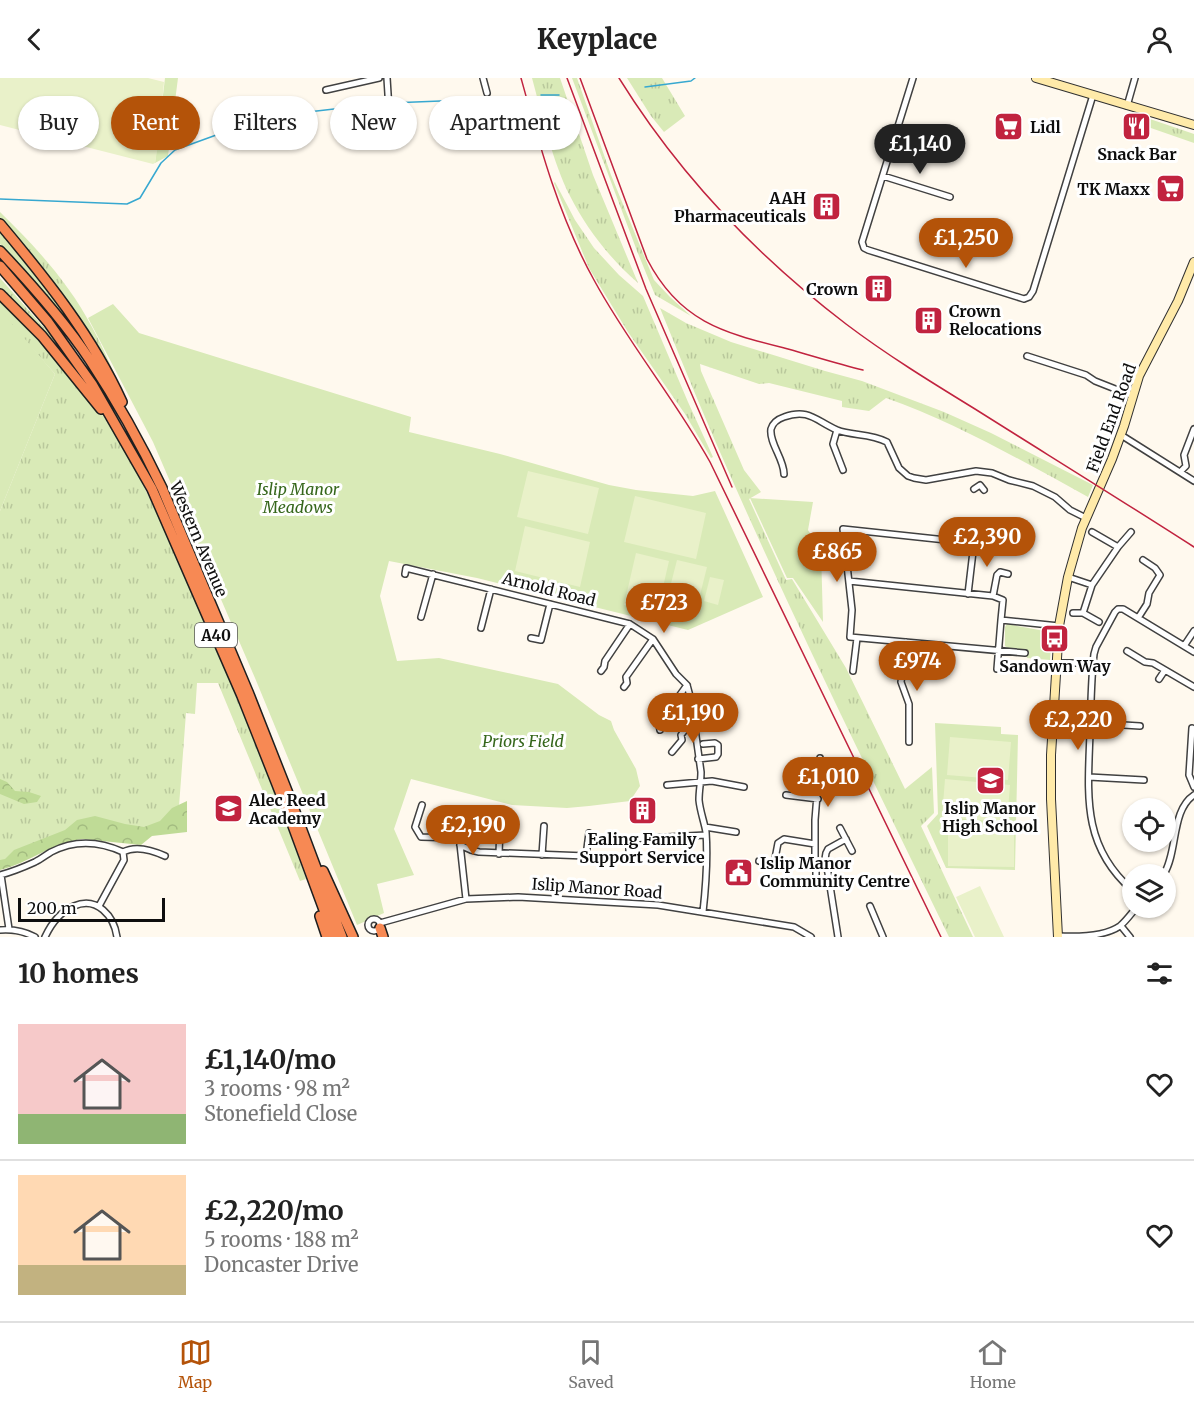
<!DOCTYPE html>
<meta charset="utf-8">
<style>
:root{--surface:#fff;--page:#f6f6f6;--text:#222;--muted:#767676;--line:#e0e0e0;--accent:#b45309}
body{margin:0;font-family:Merriweather,serif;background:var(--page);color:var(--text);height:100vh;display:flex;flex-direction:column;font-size:22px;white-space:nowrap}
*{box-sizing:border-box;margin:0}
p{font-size:20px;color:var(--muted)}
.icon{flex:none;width:33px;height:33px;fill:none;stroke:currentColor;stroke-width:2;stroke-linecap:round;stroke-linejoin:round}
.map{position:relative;height:859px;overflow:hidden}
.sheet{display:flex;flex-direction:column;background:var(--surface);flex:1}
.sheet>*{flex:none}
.guide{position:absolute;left:18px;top:18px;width:600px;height:54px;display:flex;gap:12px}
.buttons{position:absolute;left:1122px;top:720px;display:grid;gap:12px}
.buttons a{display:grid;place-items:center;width:54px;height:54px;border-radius:50%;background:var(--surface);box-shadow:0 2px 4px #0004;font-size:30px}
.scale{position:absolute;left:18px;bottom:15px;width:147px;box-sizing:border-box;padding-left:6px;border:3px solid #0e0e0e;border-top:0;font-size:16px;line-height:21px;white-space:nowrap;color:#0e0e0e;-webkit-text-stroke:4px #fff;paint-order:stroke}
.price{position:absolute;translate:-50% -51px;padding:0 14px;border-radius:21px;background:var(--accent);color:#fff;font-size:20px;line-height:39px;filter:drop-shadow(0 2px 3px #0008)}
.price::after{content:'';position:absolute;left:50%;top:36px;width:18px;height:14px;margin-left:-9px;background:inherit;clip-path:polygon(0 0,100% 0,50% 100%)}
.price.selected{background:#222;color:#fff}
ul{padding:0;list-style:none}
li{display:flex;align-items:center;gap:18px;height:150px;padding:0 18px}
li+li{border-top:2px solid var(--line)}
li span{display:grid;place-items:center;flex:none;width:168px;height:120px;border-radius:0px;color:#555}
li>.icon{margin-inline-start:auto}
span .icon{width:72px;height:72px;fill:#fffc;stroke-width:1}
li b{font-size:26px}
h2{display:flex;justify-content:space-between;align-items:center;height:72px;padding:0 18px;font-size:26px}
.pill{padding:0 21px;border-radius:27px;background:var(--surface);box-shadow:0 2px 4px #0004;font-size:21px;line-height:54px}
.pill.selected{background:var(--accent);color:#fff}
header{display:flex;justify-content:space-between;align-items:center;height:78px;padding:0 18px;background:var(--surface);font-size:27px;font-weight:800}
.tabs{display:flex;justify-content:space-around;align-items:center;height:84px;border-top:2px solid var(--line);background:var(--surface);font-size:16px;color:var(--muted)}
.tabs a{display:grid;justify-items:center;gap:3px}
.tabs .selected{color:var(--accent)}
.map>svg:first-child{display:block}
.grass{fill:url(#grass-tufts)}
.forest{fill:url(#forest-crowns)}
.park{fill:#d9eab7}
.pitch{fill:#e9f1c9}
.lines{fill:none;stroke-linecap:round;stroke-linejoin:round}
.stream{stroke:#37a8d0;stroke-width:1.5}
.street-casing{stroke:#414141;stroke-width:8}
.secondary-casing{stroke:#303030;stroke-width:10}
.highway-casing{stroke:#1f1f1f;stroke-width:12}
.street{stroke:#fff;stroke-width:5}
.secondary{stroke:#ffeaa9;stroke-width:8}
.highway{stroke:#f78954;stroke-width:9}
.rail{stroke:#c1233f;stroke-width:1.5}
.labels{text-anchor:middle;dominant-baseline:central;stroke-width:6;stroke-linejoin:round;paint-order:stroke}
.shield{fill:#fff;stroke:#565656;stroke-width:1.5}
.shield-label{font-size:15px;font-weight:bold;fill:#0e0e0e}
.poi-label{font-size:16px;font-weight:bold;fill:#0e0e0e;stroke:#fff;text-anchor:start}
.street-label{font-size:16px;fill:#0e0e0e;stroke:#fff}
.park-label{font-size:16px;font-style:italic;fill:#36671c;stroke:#fff}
</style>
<header><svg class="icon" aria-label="back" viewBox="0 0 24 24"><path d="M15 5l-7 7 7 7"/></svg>Keyplace<svg class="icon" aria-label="person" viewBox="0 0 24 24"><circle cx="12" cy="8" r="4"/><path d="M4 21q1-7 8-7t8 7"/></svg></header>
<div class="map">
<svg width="1194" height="859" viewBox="0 0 1194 859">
<defs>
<pattern id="grass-tufts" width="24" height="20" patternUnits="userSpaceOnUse" patternTransform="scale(1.5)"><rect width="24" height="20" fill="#d9eab7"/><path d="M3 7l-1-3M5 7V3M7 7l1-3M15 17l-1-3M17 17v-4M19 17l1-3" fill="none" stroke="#b9c89c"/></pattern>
<pattern id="forest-crowns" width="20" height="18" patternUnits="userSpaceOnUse" patternTransform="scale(1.5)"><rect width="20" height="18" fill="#bfdb96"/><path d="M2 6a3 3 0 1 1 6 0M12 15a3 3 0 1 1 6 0" fill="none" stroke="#a3bb80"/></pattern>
</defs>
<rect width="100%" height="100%" fill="#fff9ee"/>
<!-- grass -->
<path class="grass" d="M532,0h28l33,97 45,108c-27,-23 -52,-55 -68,-87 -17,-33 -28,-81 -38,-118z
M572,0h5l34,97 43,105 16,17 21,19 -36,-21 -18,-44z
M627,0h35l23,38 -21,16 -13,-16z
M1150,41l44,15v9l-46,-16z
M555,104l20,38 19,28 25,27 24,21 45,106 25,55 -2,1 -26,-44 -57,-82 -22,-36 -17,-28 -35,-85z
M0,134c35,34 69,71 92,115 9,16 16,33 24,50l-1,3c-18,-30 -35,-61 -56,-90 -18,-24 -38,-47 -59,-70z
M0,150l35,41 47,68 -2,1c-24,-34 -52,-64 -80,-94z
M0,200l63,71 -3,2 -60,-61z
M0,221c24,24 46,47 68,73 8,11 18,21 26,31 42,57 71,129 100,194 40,93 79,186 112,282l-6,2 -82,-198h-21l-2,31 -9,-1 -9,120h-96l-81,34v-356l55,-137 -55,-62z
M660,230l26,15 45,19 94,29 37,10 82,31 47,21 102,52 -5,12c-66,-36 -131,-74 -202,-99l-17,13 -27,-4v-6l-73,-18 -10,1 -59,-20 1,7 43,99 17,22 -12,7 37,81 6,-1 54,89 59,121 27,-22 2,46 -13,13 52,111h-24c-73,-150 -147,-300 -215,-453 -26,-58 -50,-117 -74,-176z"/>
<!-- forest -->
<path class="forest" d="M0,701l7,3 8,9 14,1 12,4 -4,6 -13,2 -24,-10z
M187,723v31l-35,4 -11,9 -58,-6c-30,3 -54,24 -83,31v-10l5,-1 9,-9 51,-20 12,-10 18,-4 30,8 19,3 16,-6 12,-13z"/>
<!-- park -->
<path class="park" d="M165,0h13l-10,78 -13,7z
M113,226l26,29 272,84 -2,15 91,22 109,31 27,5 57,6 22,-5 48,106 -75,33 -211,-52 -88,-17 -9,35 17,65 42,-3 119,26 41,31 12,6 3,9 22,39 4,17 -10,15 -41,5 -22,2 -55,-3 -101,-26 -17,50 20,46 -37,9 7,29 -27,12 -102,-247 -102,-236 -65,-124z
M0,232l55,64 -55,137z
M750,420l63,4 -5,28 13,21 2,71 -30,-44h-6z
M1007,546l43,8 2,2 -2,26 -23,-2 1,-7 -20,-3 -3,-2v-19z
M935,645l66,4v7l17,1 -3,135 -69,-2 -19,-42 11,-12z"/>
<!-- pitch -->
<path class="pitch" d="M0,0h148l16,4 -6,63 -3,18 -2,1 -153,-39z
M528,393l71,17 -11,46 -71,-17z
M635,418l71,17 -10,46 -72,-17z
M525,448l65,16 -10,45 -65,-16z
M636,475l33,8 -12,52 -33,-8z
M677,482l30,7 -11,44 -30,-8z
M710,499l14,3 -6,25 -14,-4z
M950,659l61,5 -3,38 -61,-5z
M945,701l65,6 -3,37 -65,-5z
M948,748l66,2v39l-66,-1z
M980,808l24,51h-29l-19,-40z"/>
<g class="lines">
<!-- stream -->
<path class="stream" d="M645,9l46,-6 4,-3
M541,17h18
M390,25l126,-5
M0,121l127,5 13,-6 21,-35 14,-13 55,-20 26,-12 130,-15"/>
<defs>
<path id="street" d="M483,0l4,15
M913,0l-51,164 2,6 4,2 156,49 5,-2 4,-6 60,-196
M326,12l53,-12
M1127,28l8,-28
M343,38l46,-6 -2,-32
M883,98l67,21
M1027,278l59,19 9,6 38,15
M837,352l-4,14 10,26
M1121,357l73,46
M1180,394l6,-6 -2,-11 10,-26
M784,396c0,-15 -15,-31 -13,-45 2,-7 7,-10 13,-12 25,-9 32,4 53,13 15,6 33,3 50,12l12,26 9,8 6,2 12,2 50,-9 16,2 17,7 24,6 22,11 15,13 16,8
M974,411l6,-4 4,5
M1092,454l26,15
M405,496l1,-6 224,56 23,15 23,35 11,11 4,15 10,72c0,10 -2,18 -2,28 1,11 5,21 7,32 2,27 0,53 -3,80
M1068,499l24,8 26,-38 13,-15
M849,503l144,15 10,4 -2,20 58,6
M968,516l6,-51 -131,-14 9,81 -2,27 175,16
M993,518l4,-21 3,-3 8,2
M1073,535h10l16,9
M1083,535l9,-28
M421,539l12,-43
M1138,540l9,-14 2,-11 11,-18 -5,-7 -12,-8
M481,550l10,-39
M531,560l10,2 9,-36
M906,564l-5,40 8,22v38
M1184,568l10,-15
M1127,573l18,11 8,1 41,24
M1057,585h36
M997,591l4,-49
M601,593l3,-4 1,-6 25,-37
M853,593l4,-33
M1159,601l6,-9
M624,609l3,-4 -1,-6 27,-38
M1091,645l49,3
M1192,650l-3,47 5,12
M660,652l-1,-6 28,-39
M672,674l10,-12 -1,-5 12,-15
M698,681l18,-2 2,-3v-9l-3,-2 -12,1
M1089,699l55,3
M667,707l45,-4 32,6
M786,717l32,4
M422,727l-7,22 6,10 38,1
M460,736l-1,21 7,64
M705,749l31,5
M840,750l12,23
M460,767l11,5 8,2 107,4 3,-23
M123,774c13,-7 29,-2 42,4
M499,776l1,-28
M542,777l2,-29
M629,779v-18l77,-4
M759,783l15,3 4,-21 6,-4 31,5
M819,785l-4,-5v-38l5,-62
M1164,796c14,-23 7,-64 30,-79
M0,797c12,-3 24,-8 35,-13 6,-3 11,-7 16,-10 23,-12 48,-11 72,0
M1,797l8,54
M816,806v-14l3,-7
M1132,812c-51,-45 -44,-96 -42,-158 1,-26 1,-52 4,-78l2,-7 19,-35 3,-3h5l71,43
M99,828l25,-46 -1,-8
M870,828l13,31
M368 847a6 6 0 1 1 12 0a6 6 0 1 1-12 0Z
M380,845l86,-24 52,-2 140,8 136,22 17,10
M1121,848l9,11
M0,852c13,-1 24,1 35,7
M1058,858c19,1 46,1 62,-10 6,-5 11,-12 16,-18
M45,859c6,-13 15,-25 29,-31 23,-10 40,10 43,31
M838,859l-10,-64 -3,-14 1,-6 2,-4 18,-10"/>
<path id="secondary" d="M1036,0l158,47
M1058,859l-7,-138v-44l8,-129 9,-49 14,-49 30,-69 12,-33 15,-50 39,-75 16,-39"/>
<path id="highway" d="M0,146c47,56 92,112 122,178
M0,173c32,34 64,70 90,109 27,41 51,84 72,128l86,204 41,104 53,141
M0,188l48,56 44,62 60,105 90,207 44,111 48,130
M0,216l42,42 59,73
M323,793l30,66
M320,838l7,21
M380,850l3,9"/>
</defs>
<!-- street casing -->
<use href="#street" class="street-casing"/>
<!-- secondary casing -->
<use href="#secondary" class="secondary-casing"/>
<!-- highway casing -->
<use href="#highway" class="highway-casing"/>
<!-- street -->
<use href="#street" class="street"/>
<!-- secondary -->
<use href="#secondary" class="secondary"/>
<!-- highway -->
<use href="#highway" class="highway"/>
<!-- rail -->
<path class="rail" d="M521,0c19,69 38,139 73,202 34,63 81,119 116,182l231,475
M567,0l79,211 86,198
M580,0l67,181c33,64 78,74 141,90 25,7 50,15 75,21
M619,0c59,95 138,178 227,246 41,31 85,58 129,85 73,46 146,91 219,138"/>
</g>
<!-- icons -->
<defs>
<symbol id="restaurant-square" viewBox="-11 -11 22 22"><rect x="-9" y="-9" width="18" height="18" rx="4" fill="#c1233f" stroke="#fff"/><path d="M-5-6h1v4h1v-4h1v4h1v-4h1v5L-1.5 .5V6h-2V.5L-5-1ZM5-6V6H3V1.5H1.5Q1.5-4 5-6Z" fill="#fff"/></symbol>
<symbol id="supermarket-square" viewBox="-11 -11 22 22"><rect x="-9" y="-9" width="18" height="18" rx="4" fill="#c1233f" stroke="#fff"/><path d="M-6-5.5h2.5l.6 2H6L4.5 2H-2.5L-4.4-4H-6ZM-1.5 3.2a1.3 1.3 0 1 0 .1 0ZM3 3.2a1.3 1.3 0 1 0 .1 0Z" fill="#fff"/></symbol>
<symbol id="building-square" viewBox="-11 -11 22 22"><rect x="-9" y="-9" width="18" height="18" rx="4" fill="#c1233f" stroke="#fff"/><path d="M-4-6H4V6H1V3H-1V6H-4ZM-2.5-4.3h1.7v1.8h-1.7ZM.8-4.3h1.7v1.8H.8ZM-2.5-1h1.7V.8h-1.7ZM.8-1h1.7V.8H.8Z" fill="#fff"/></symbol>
<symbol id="bus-square" viewBox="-11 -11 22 22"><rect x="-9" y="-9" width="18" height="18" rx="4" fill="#c1233f" stroke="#fff"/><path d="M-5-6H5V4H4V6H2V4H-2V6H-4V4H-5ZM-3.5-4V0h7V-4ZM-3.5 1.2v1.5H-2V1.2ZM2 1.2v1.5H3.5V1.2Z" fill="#fff"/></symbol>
<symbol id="school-square" viewBox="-11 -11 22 22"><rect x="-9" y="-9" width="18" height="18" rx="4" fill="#c1233f" stroke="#fff"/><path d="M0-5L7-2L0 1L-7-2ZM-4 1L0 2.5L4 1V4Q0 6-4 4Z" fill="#fff"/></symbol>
<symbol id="civic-square" viewBox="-11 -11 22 22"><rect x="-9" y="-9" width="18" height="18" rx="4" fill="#c1233f" stroke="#fff"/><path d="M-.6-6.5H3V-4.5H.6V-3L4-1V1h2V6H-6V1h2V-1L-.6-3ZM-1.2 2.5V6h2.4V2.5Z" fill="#fff"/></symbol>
</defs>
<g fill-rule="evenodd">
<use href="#restaurant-square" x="1120" y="32" width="33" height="33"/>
<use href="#supermarket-square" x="992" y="32" width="33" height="33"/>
<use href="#supermarket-square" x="1154" y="94" width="33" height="33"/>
<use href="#building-square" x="810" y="112" width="33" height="33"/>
<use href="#building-square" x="862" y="194" width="33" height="33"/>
<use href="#building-square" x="912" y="226" width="33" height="33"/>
<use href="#bus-square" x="1038" y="544" width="33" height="33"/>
<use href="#school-square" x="974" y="686" width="33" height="33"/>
<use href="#school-square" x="212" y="714" width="33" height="33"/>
<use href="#building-square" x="626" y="716" width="33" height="33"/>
<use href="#civic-square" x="722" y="778" width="33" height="33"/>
</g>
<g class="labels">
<!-- shield labels -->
<rect class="shield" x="195" y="545" width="42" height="24" rx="4.5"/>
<g class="shield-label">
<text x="216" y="557">A40</text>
</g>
<!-- poi labels -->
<g class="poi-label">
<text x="1030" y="49">Lidl</text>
<text x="1137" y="76" text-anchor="middle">Snack Bar</text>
<text x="1150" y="111" text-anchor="end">TK Maxx</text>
<text x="806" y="120" text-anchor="end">AAH<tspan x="806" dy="18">Pharmaceuticals</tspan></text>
<text x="858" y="211" text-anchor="end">Crown</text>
<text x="949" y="233">Crown<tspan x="949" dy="18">Relocations</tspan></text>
<text x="1055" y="588" text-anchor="middle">Sandown Way</text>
<text x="249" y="722">Alec Reed<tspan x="249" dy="18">Academy</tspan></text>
<text x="990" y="730" text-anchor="middle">Islip Manor<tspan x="990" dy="18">High School</tspan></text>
<text x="642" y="761" text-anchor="middle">Ealing Family<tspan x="642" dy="18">Support Service</tspan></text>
<text x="760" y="785">Islip Manor<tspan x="760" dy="18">Community Centre</tspan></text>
</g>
<!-- street labels -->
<g class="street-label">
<text transform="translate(1111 340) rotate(-70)">Field End Road</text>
<text transform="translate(199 461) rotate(67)">Western Avenue</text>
<text transform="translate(549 511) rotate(14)">Arnold Road</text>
<text transform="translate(597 810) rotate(4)">Islip Manor Road</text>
</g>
<!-- park labels -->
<g class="park-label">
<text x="298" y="411">Islip Manor<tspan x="298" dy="18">Meadows</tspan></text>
<text x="523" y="663">Priors Field</text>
</g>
</g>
</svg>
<div class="buttons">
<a><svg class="icon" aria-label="locate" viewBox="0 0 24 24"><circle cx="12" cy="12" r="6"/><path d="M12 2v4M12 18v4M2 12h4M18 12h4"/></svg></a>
<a><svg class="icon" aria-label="layers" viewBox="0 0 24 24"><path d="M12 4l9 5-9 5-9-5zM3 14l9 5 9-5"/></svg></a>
</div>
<div class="scale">200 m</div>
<b class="price selected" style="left:920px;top:97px">£1,140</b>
<b class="price" style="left:966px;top:191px">£1,250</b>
<b class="price" style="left:987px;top:490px">£2,390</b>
<b class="price" style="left:837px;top:505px">£865</b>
<b class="price" style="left:664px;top:556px">£723</b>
<b class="price" style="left:917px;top:614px">£974</b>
<b class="price" style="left:693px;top:666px">£1,190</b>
<b class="price" style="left:1078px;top:673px">£2,220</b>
<b class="price" style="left:828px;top:730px">£1,010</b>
<b class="price" style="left:473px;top:778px">£2,190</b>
<div class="guide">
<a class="pill">Buy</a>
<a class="pill selected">Rent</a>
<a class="pill">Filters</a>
<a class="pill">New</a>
<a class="pill">Apartment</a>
</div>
</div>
<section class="sheet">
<h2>10 homes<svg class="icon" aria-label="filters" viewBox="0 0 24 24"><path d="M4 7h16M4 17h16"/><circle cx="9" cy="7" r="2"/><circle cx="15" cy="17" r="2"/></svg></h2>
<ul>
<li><span style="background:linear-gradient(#f6c9c9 75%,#8fb573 0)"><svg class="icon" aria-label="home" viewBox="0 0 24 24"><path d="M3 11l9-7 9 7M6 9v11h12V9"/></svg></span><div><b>£1,140/mo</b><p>3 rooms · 98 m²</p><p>Stonefield Close</p></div><svg class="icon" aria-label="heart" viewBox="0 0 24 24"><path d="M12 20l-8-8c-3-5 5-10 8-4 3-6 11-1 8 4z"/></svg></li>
<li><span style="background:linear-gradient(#ffd9b3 75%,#c2b280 0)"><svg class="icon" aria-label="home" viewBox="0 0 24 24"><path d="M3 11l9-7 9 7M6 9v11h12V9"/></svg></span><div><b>£2,220/mo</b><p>5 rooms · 188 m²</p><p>Doncaster Drive</p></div><svg class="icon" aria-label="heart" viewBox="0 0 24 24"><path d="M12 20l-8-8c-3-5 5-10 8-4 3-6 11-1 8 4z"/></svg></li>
</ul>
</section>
<nav class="tabs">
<a class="selected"><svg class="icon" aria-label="map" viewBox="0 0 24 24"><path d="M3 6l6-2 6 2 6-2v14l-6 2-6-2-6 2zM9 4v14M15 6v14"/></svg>Map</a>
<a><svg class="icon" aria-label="saved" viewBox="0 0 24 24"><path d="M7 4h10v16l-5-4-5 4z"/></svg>Saved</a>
<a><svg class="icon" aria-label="home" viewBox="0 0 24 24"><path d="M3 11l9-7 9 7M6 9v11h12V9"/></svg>Home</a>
</nav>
